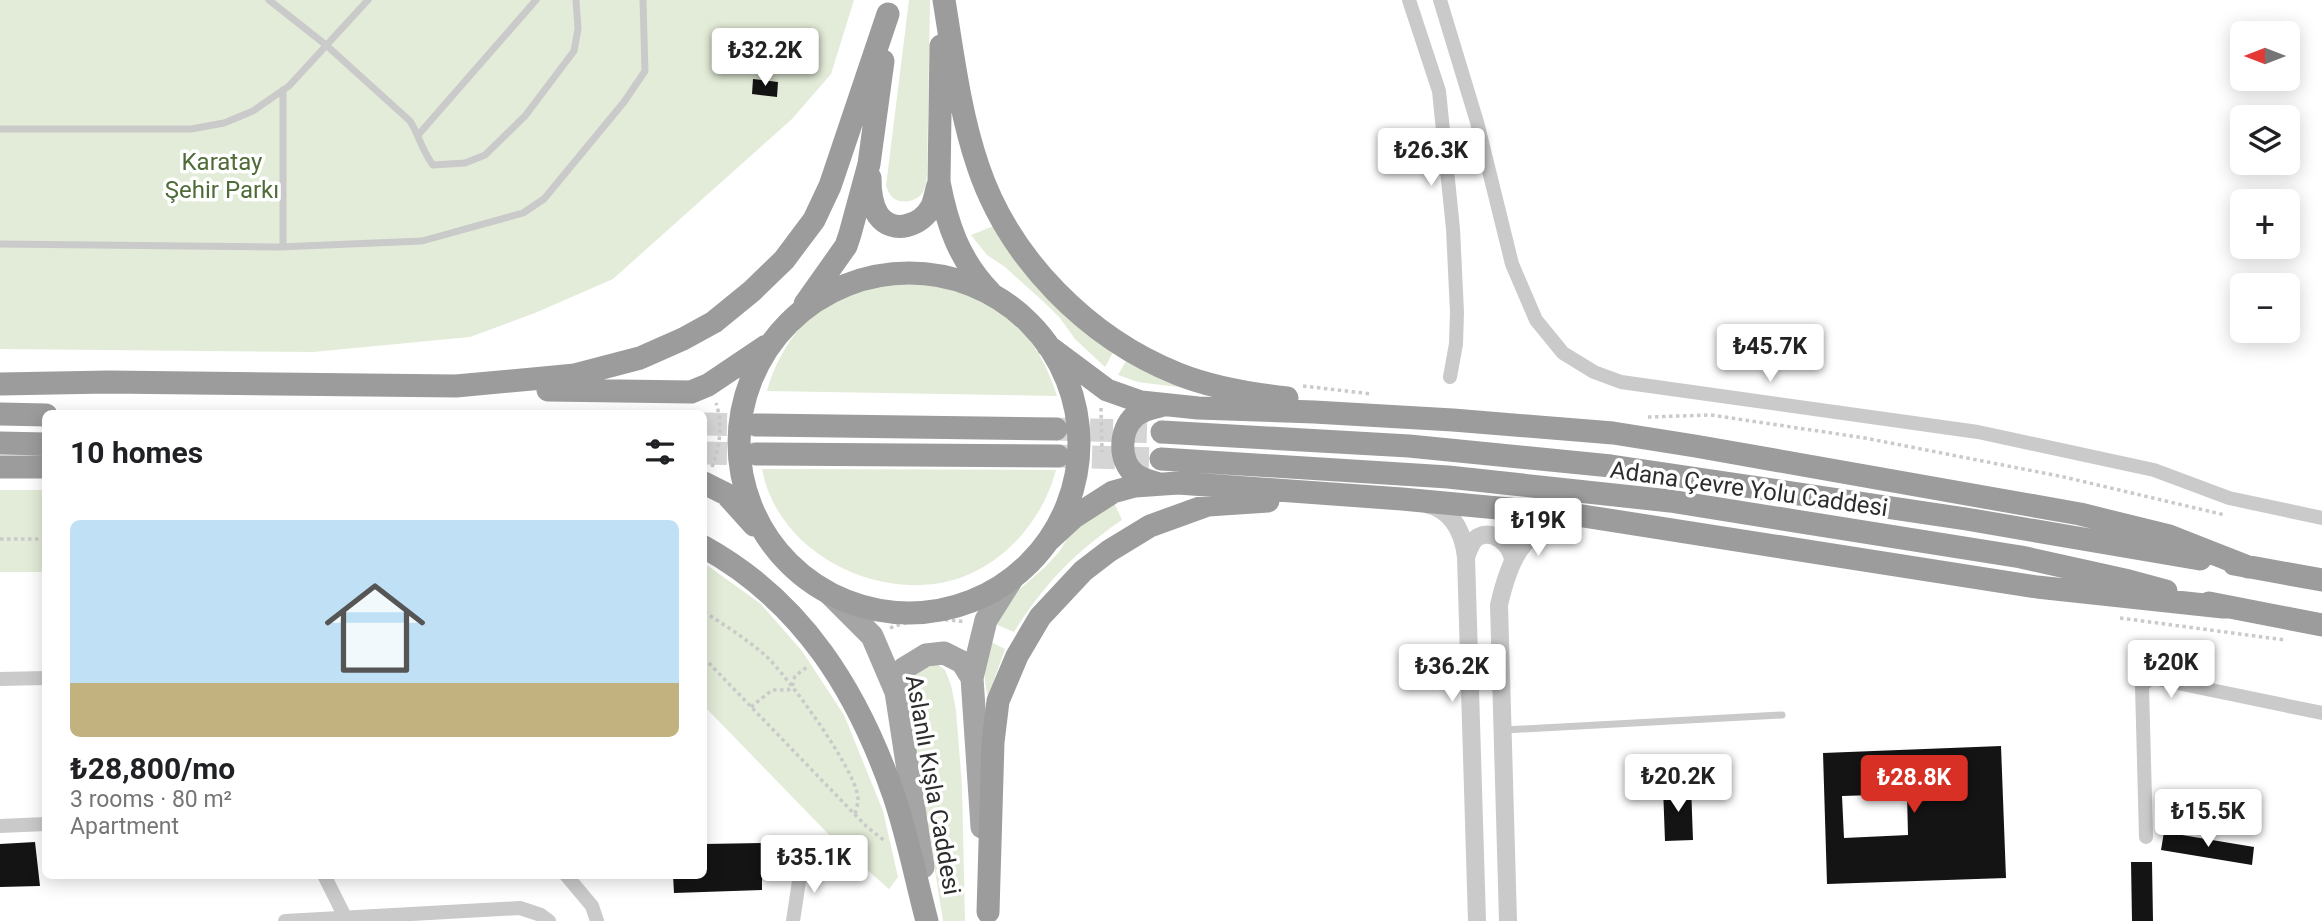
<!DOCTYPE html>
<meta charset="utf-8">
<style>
:root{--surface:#fff;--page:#f2f2f2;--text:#202124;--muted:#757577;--line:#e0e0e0;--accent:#d93025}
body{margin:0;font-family:Roboto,sans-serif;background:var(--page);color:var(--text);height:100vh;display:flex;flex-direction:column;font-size:26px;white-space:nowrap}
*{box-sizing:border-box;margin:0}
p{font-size:23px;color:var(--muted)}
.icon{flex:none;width:38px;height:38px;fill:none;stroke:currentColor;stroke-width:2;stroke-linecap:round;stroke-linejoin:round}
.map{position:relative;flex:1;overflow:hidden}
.side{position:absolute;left:42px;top:410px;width:665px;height:469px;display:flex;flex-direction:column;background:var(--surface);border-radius:10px;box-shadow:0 4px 18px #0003}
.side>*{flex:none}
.needle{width:46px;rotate:270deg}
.controls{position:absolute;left:2230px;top:21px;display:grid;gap:14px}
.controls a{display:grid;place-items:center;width:70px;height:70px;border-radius:10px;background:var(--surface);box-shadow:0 4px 18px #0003;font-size:35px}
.price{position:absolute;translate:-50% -60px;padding:0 16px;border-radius:7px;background:#fff;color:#222;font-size:23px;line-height:46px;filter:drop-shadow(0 2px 4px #0008)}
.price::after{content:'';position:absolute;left:50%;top:42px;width:21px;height:16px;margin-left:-10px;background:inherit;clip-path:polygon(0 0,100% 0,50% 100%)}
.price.active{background:var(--accent);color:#fff}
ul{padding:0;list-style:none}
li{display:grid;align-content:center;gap:14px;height:371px;padding:0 28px}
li+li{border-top:2px solid var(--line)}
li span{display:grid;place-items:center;height:217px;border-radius:10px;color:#555}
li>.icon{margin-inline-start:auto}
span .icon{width:126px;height:126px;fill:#fffc;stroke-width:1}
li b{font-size:30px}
h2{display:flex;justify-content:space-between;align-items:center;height:84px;padding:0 28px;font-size:30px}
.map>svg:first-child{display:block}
.green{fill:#e3ecd8}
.building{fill:#141414;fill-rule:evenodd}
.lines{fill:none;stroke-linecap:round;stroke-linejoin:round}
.trunk-tunnel{stroke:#d5d5d5;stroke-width:23;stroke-dasharray:23 11;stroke-linecap:butt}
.path{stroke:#cacaca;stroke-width:3.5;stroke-dasharray:3.5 3.5;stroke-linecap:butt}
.service{stroke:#cacaca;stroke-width:7}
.minor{stroke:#cacaca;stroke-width:14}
.tertiary{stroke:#cacaca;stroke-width:18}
.primary{stroke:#a5a5a5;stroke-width:23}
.trunk{stroke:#9c9c9c;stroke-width:23}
.labels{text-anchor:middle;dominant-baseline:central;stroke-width:7;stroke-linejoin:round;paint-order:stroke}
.park-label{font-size:24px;fill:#4f6b37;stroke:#fff}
.street-label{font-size:24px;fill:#2d2d2d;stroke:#fff}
</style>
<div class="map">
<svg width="2322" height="921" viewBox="0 0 2322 921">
<rect width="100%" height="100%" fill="#fff"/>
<!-- green -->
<path class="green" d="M0,0h854l-23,74 -39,45 -179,160 -78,34 -65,24 -157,15 -313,-3z
M909,0h21l-3,175c-1,6 -1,12 -4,17 -6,10 -23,13 -31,5 -3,-3 -4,-7 -6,-11z
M999,224l120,118 -14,25 -30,-28 -15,-21 -14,-14 -41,-37 -18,-12 -16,-20z
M901,280c80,7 131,36 156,116l-290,-5c12,-44 45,-89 90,-103 14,-5 29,-6 44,-8z
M1131,352l71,38 -64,-8 -20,-7z
M762,469l294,1c-12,46 -46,88 -91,106 -71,28 -166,-11 -195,-81 -4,-8 -6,-17 -8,-26z
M0,490h45v82h-45z
M1111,496l11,24c-47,32 -78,64 -108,112l-19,-8 19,-30 31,-27 14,-15 12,-19z
M704,563l57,41 41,47 42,64 39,96 15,66 -9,12 -49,-43 -136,-140z
M991,642l14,7 -17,48c-5,-18 -5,-39 3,-55z
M935,663l10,7 6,15 5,25 6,76 3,135h-22l-36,-227 4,-23z"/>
<!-- building -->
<path class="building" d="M753,79l25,3 -1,15 -25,-3z
M2001,746l5,132 -179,6 -4,-131zM1907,794l1,41 -64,3 -2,-42z
M1691,786l2,54 -28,1 -2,-54z
M2164,832l90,15 -2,18 -91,-15z
M35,842l5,44 -40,1v-43z
M762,843v47l-88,3 -1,-18h31v-31z
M2131,862h21l1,59h-21z"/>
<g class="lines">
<!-- trunk-tunnel -->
<path class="trunk-tunnel" d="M704,424l53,1
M1056,429l106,3
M704,453l53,1
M1058,456l103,3"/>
<!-- path -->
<path class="path" d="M1303,386l69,8
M1101,408l1,44
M1648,417l63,-2 154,23 199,39 161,38
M712,467c8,-21 11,-43 4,-64
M0,539h46
M704,612c21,13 42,27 61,43 21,19 93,117 93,144 0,5 -2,11 -3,15
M2120,618l165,22
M890,628c25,-10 50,-10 75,-6
M704,658l162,168 20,16
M751,707l21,-17h16l4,-3 3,-11 12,-9"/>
<!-- service -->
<path class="service" d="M269,0l57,45 84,76c9,14 12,30 23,44l32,-2 20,-8 40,-39 49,-65 4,-22 -2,-29
M0,129h191l33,-6 29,-12 36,-25 79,-86
M419,134l117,-134
M0,244l279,3 143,-6 101,-28 21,-14 80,-97 21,-31 -2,-71
M283,247v-157
M1504,730l278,-15"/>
<!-- minor -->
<path class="minor" d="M1409,0l30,91 14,138 4,83 -1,32 -6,33
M1440,0l37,122 35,142 24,56 27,33 31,19 27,10 357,50 176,38 75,28 93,20
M0,679l46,-1
M0,826l46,-2
M2146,837l-4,-151 7,-7h9l164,34
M324,875l21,42
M566,875l26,31 5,15
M285,921l235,-13 21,7 8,6
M793,921l8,-53"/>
<!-- tertiary -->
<path class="tertiary" d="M1426,504c27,6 37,28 40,53l11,364
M1466,557c3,-7 5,-16 12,-20 16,-8 32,7 35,22
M1508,921l-9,-316c10,-44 22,-75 70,-86"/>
<!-- primary -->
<path class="primary" d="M830,594l42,42 24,56 27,175
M896,692l7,-23 23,-14 18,-2 18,9 10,16
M982,827l-10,-149 14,-58 26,-41"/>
<!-- trunk -->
<path class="trunk" d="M944,0c9,56 16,113 34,166 31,93 110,172 200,208 35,14 72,20 109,24
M941,46l-2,136c8,42 20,78 51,110
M870,178c0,12 1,26 8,37 15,21 44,10 54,-9 3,-7 4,-15 6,-21
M739 443a170 170 0 1 1 340 0a170 170 0 1 1-340 0Z
M805,304l41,-58 4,-12 19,-70 14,-103
M1048,346l59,44 34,12 57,6 116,4 139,8 160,13 82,13 385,68 89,22 79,31
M0,384l109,-2 347,4 119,-11 65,-17 43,-19 31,-17 38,-31 32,-31 30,-40 16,-34 58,-172
M548,390l143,2 17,-7 58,-39
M0,414l46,1
M757,425l299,4
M1162,432l247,14 202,20 355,53 234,40
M0,443l46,1
M757,454l301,2
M1161,459l287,18 222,24 351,56 108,24 37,10
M0,467h46
M704,483l22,11 28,31
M1156,483c-7,-2 -14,-4 -20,-8 -18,-13 -17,-45 -1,-59 7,-6 16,-8 25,-10
M1049,540l25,-23 39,-25 22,-6 43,-3 224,16 181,17 454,71 186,20
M704,547c99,55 154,145 190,249 14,41 22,84 33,125
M2234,564l88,16
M2209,603l113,22
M988,912l5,-170 5,-41 19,-45 23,-39 43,-46 26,-20 41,-25 58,-21 60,-4"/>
</g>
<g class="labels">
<!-- park labels -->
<g class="park-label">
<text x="222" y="162">Karatay<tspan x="222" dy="28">Şehir Parkı</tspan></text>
</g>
<!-- street labels -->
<g class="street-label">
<text transform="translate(1749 489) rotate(8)">Adana Çevre Yolu Caddesi</text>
<text transform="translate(933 785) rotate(80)">Aslanlı Kışla Caddesi</text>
</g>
</g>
</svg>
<div class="controls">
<a><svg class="needle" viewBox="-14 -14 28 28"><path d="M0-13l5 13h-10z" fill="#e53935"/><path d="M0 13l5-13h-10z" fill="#757577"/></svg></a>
<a><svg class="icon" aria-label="layers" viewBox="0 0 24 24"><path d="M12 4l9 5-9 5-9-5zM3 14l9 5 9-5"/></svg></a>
<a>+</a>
<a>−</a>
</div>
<b class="price" style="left:765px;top:88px">₺32.2K</b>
<b class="price" style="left:1431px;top:188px">₺26.3K</b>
<b class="price" style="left:1770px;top:384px">₺45.7K</b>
<b class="price" style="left:1538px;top:558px">₺19K</b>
<b class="price" style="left:2171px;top:700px">₺20K</b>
<b class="price" style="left:1452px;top:704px">₺36.2K</b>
<b class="price" style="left:1678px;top:814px">₺20.2K</b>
<b class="price active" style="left:1914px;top:815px">₺28.8K</b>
<b class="price" style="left:2208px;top:849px">₺15.5K</b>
<b class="price" style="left:814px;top:895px">₺35.1K</b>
<section class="side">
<h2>10 homes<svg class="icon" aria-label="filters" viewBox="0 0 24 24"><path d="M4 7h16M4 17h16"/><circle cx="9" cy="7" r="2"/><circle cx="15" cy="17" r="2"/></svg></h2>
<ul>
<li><span style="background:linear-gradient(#bfe0f5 75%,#c2b280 0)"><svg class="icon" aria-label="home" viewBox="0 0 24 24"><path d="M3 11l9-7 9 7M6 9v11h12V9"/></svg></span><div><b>₺28,800/mo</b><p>3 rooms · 80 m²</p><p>Apartment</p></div></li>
</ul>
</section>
</div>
